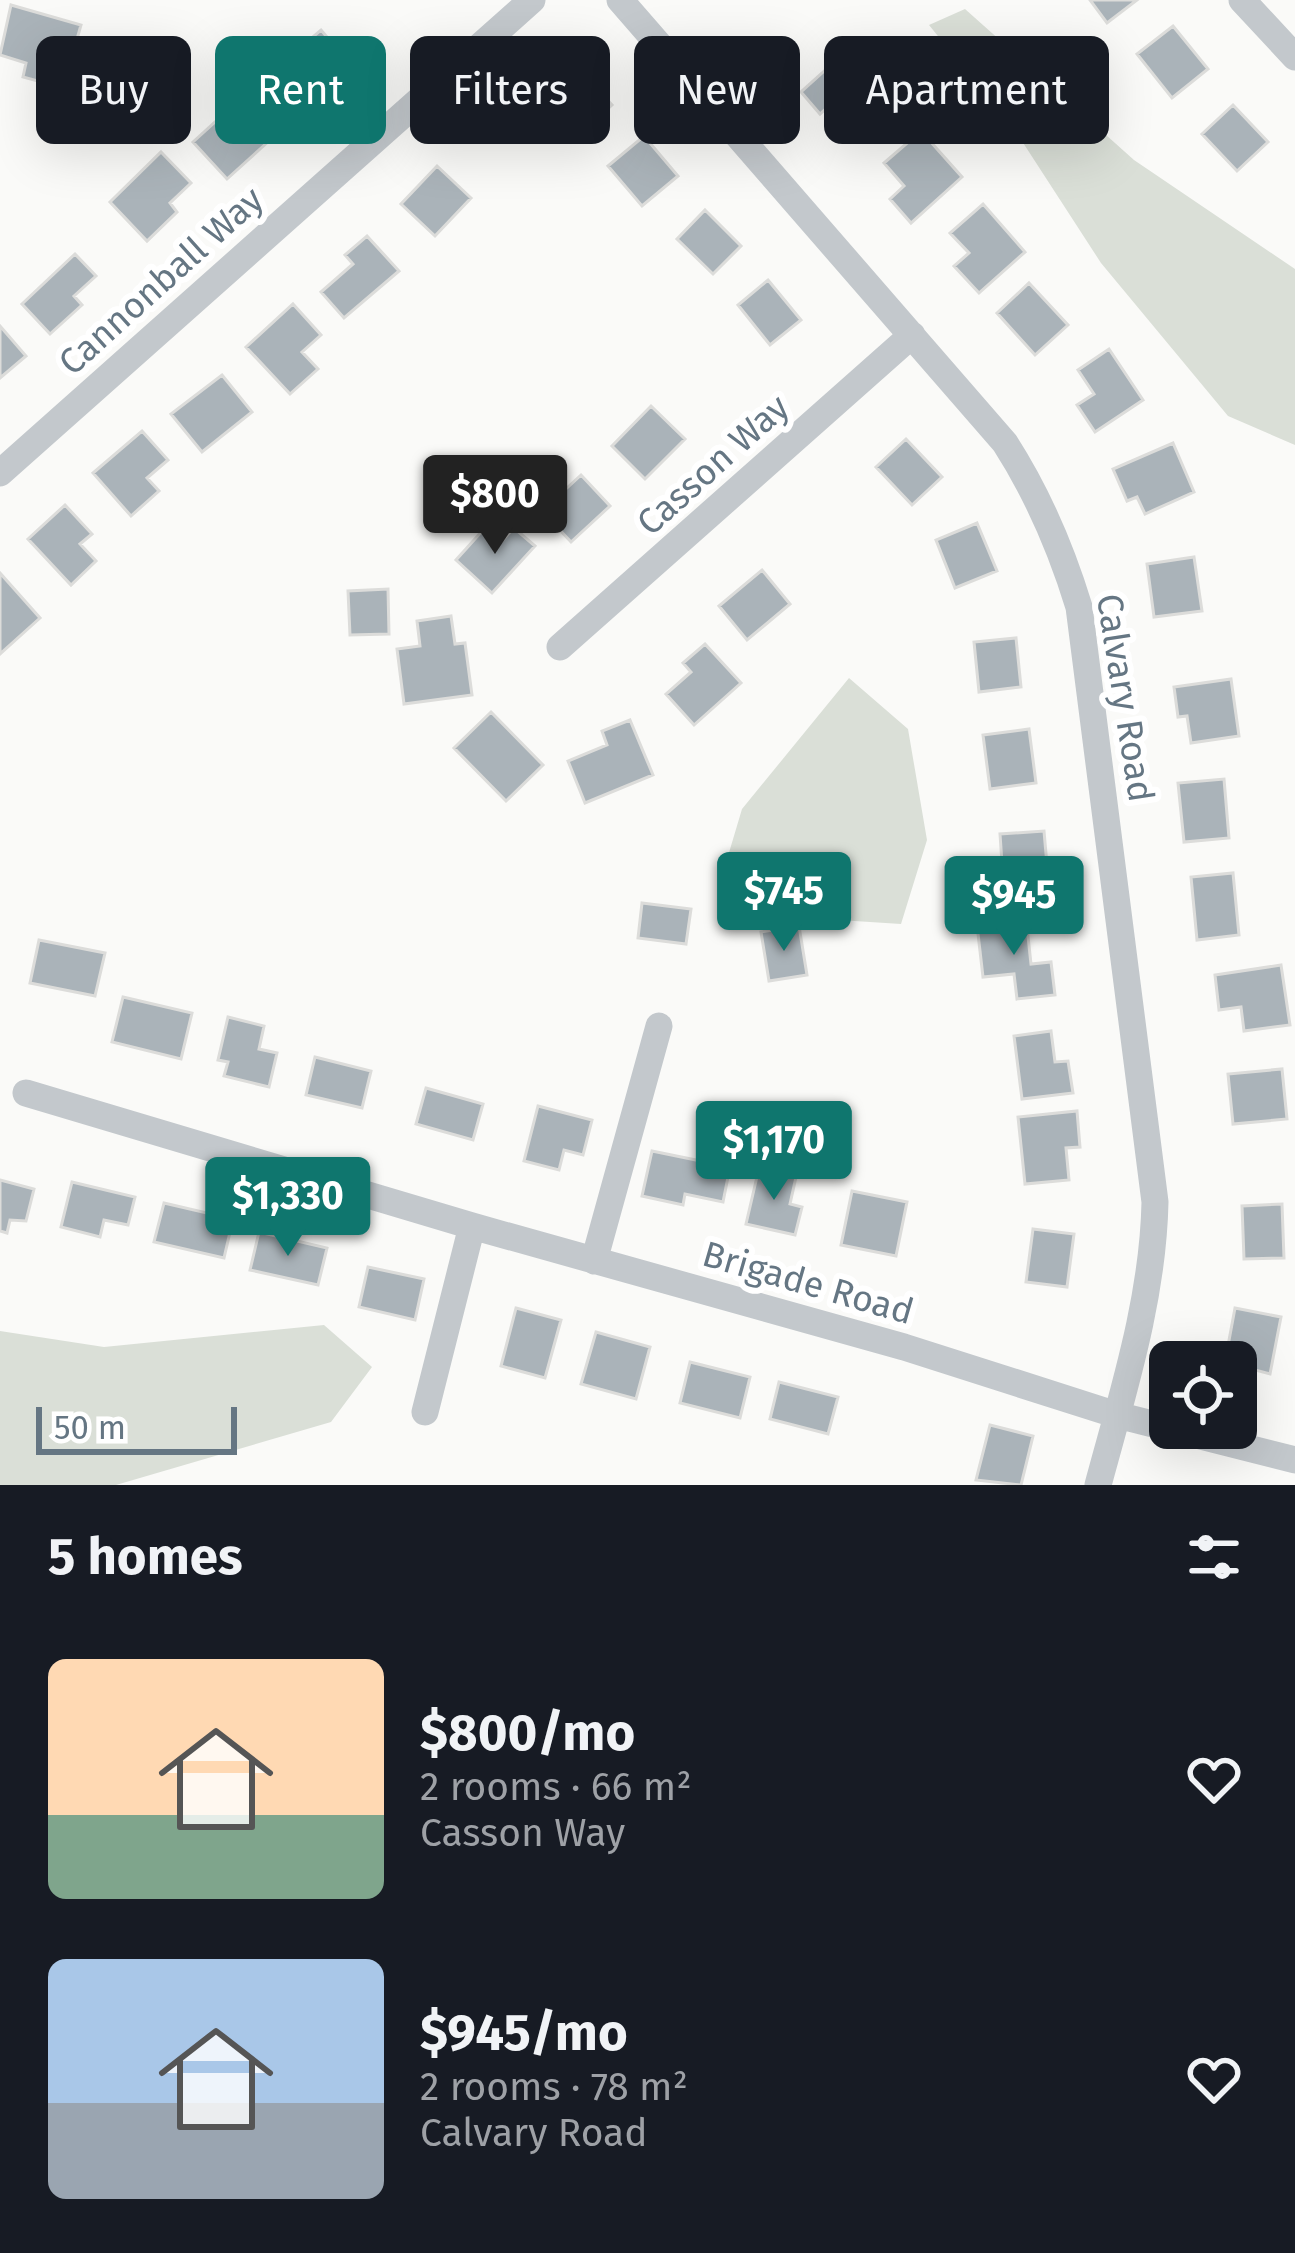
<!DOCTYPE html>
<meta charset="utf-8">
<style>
:root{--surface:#171b24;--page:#242831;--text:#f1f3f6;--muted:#9ea1a6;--accent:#0f766e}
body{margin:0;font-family:"Fira Sans",sans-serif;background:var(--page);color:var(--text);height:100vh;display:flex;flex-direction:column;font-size:45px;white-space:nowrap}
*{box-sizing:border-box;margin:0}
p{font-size:39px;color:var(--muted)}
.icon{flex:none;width:66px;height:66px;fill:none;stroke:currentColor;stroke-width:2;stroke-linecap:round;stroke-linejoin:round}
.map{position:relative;height:1485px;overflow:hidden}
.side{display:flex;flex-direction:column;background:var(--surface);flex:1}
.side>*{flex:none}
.top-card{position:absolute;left:36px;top:36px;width:1224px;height:108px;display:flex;gap:24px}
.buttons{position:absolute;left:1149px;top:1341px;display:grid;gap:24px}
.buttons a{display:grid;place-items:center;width:108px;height:108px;border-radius:18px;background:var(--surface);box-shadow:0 12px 48px #0002;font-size:60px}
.scale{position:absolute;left:36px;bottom:30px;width:201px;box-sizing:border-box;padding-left:12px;border:6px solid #657683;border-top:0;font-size:33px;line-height:42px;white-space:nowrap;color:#657683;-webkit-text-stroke:9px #fff;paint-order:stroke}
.price{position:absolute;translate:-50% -102px;padding:0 27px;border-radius:12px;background:var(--accent);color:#fff;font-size:39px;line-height:78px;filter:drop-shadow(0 3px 6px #0008)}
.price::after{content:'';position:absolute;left:50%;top:72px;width:36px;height:27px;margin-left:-18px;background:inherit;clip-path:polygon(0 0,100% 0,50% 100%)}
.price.current{background:#222;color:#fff}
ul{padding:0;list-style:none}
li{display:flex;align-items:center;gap:36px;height:300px;padding:0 48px}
li span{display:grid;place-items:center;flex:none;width:336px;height:240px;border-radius:18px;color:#555}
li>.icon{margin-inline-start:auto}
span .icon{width:144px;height:144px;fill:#fffc;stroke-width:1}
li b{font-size:51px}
h2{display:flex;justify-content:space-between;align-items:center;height:144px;padding:0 48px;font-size:51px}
.tag{padding:0 42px;border-radius:18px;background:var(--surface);box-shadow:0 12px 48px #0002;font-size:42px;line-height:108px}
.tag.current{background:var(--accent);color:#fff}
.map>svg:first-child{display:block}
.green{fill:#dadfd7}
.building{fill:#aab3b9;stroke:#dcdcda;stroke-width:3}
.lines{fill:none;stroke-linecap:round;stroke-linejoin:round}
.minor{stroke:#c3c8cc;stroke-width:27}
.labels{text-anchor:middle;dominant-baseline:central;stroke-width:12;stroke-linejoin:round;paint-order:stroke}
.street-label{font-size:36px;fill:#657683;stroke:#fff}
</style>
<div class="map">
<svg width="1295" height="1485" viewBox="0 0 1295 1485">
<rect width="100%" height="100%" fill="#fafaf8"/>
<!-- green -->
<path class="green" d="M965,9l169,151 161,109v176l-67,-29 -127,-153 -83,-128 -89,-110z
M849,678l59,51 19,111 -26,84 -62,-4 -111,-64 14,-47z
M324,1325l48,42 -41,55 -215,63h-116v-154l104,16z"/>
<!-- building -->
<path class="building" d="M1090,0h47l-30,23z
M11,5l70,20 -18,63 -40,-11 3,-14 -26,-8z
M1173,26l35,43 -36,29 -35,-44z
M321,30l22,26 -22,18 8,11 -38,31 -31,-37 11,-8 -9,-11 16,-14 10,12z
M842,55l34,38 -30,27 -15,-16 -11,10 -19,-22z
M568,58l44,47 -28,26 -44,-47z
M1233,105l35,37 -31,29 -35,-37z
M225,113l14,16 11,-10 20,21 -43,39 -34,-37z
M921,131l41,46 -51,46 -21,-24 14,-13 -20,-23z
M644,136l34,40 -36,30 -34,-40z
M161,152l30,31 -21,20 7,9 -30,29 -37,-39z
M437,166l34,32 -36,38 -34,-32z
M983,204l42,48 -46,41 -25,-27 15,-13 -19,-20z
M705,210l36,36 -28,28 -36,-35z
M367,236l32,35 -55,47 -23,-26 32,-28 -8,-9z
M75,254l21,22 -22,20 8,9 -32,29 -28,-30z
M768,280l33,40 -31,25 -32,-40z
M1029,283l39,42 -33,30 -38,-42z
M293,304l28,31 -19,17 16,17 -28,25 -44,-47z
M0,326l26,30 -26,22z
M1109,349l34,51 -48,32 -18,-27 17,-11 -16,-24z
M222,375l30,37 -50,40 -31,-38z
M651,406l34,33 -40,40 -33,-33z
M142,431l26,29 -21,18 12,13 -28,25 -38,-43z
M906,439l36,38 -30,28 -36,-38z
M1173,443l21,49 -49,22 -8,-17 -10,4 -14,-32z
M581,475l29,31 -39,36 -29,-31z
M65,505l27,29 -12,10 16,17 -25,24 -43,-46z
M977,523l20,48 -42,17 -19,-48z
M514,528l21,18 -43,47 -36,-33 28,-31 15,15z
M1194,557l8,54 -48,6 -7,-53z
M762,570l28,34 -43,36 -28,-34z
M0,573l40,45 -40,36z
M388,589l1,45 -39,1 -2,-44z
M451,616l4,28 10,-1 7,52 -68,9 -7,-55 23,-3 -3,-25z
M1016,638l5,49 -42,5 -5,-50z
M705,644l36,39 -47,42 -28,-31 25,-22 -8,-9z
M1231,679l8,57 -48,7 -4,-27 -9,1 -4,-30z
M491,712l52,53 -37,36 -52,-53z
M630,720l23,55 -68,28 -17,-42 39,-16 -5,-14z
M1029,729l7,54 -46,6 -7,-54z
M1224,779l5,59 -45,4 -6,-59z
M1044,831l5,57 -45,4 -4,-58z
M1233,873l6,62 -42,5 -6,-63z
M642,903l49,6 -5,35 -48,-6z
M1026,918l5,46 20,-2 4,33 -38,4 -3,-25 -31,3 -6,-52z
M799,926l8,49 -38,6 -8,-49z
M39,940l66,13 -10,43 -65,-13z
M1281,965l9,60 -46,6 -3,-24 -22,3 -4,-35z
M123,997l69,16 -11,46 -69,-17z
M228,1017l36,9 -5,23 18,4 -8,34 -45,-11 4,-14 -10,-2z
M1051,1031l4,31 13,-1 5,32 -51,6 -8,-63z
M315,1057l56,14 -9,37 -56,-13z
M1282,1069l5,50 -54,5 -5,-50z
M426,1088l57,16 -10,36 -57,-16z
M538,1106l54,14 -9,35 -19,-5 -5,20 -35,-9z
M1077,1111l3,36 -14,1 3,32 -44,4 -7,-67z
M652,1151l78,16 -7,35 -38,-8 -2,11 -41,-9z
M759,1168l37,9 -6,27 12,3 -7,28 -49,-11z
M0,1180l34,9 -8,32 -16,-1 -3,13 -7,-2z
M72,1182l63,15 -7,28 -24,-5 -4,17 -39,-10z
M852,1191l55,11 -11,54 -55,-11z
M164,1203l69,16 -9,39 -70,-16z
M1282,1204l2,54 -40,1 -2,-53z
M1033,1229l41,5 -7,53 -41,-5z
M259,1232l68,16 -9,37 -68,-15z
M368,1267l56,12 -9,41 -56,-13z
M516,1308l45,12 -16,58 -44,-12z
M1235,1308l46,9 -11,57 -45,-12z
M596,1332l54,15 -14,52 -55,-15z
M690,1362l60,15 -10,41 -60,-15z
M779,1382l59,15 -10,37 -58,-15z
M990,1425l43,11 -12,49 -45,-5z"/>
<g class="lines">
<!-- minor -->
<path class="minor" d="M620,0l385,443c34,53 56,105 74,164l76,595c-2,97 -32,190 -57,283
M1242,0l53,57
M0,473l532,-473
M560,647l352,-312
M26,1093l446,133 432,121 213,68 178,45
M594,1261l65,-235
M425,1412l47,-186"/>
</g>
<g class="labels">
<!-- street labels -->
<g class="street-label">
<text transform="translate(161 281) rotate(-42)">Cannonball Way</text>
<text transform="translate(713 465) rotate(-42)">Casson Way</text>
<text transform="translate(1125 698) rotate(81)">Calvary Road</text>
<text transform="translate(808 1283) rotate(16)">Brigade Road</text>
</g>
</g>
</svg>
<div class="buttons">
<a><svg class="icon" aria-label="locate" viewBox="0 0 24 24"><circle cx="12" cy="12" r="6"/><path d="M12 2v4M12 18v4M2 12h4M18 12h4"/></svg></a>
</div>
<div class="scale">50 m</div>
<b class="price current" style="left:495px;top:557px">$800</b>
<b class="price" style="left:784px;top:954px">$745</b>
<b class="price" style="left:1014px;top:958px">$945</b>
<b class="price" style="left:774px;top:1203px">$1,170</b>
<b class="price" style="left:288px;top:1259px">$1,330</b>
<div class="top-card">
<a class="tag">Buy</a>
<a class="tag current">Rent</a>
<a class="tag">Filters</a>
<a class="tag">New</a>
<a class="tag">Apartment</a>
</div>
</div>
<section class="side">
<h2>5 homes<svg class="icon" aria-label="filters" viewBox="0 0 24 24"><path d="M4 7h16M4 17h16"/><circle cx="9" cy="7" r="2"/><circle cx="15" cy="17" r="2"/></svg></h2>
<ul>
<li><span style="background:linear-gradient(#ffd9b3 65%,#7fa58c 0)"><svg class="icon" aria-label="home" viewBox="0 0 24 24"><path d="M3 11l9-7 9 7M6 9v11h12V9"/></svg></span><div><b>$800/mo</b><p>2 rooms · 66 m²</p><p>Casson Way</p></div><svg class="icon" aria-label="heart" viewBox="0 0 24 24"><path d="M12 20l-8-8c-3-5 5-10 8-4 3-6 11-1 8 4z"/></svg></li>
<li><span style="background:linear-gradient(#a9c7e8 60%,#9aa5b1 0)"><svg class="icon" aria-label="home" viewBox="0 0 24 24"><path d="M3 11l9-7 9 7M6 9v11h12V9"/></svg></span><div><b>$945/mo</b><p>2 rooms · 78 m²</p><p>Calvary Road</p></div><svg class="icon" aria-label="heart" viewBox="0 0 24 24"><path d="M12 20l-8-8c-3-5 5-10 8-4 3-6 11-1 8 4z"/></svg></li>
</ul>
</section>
